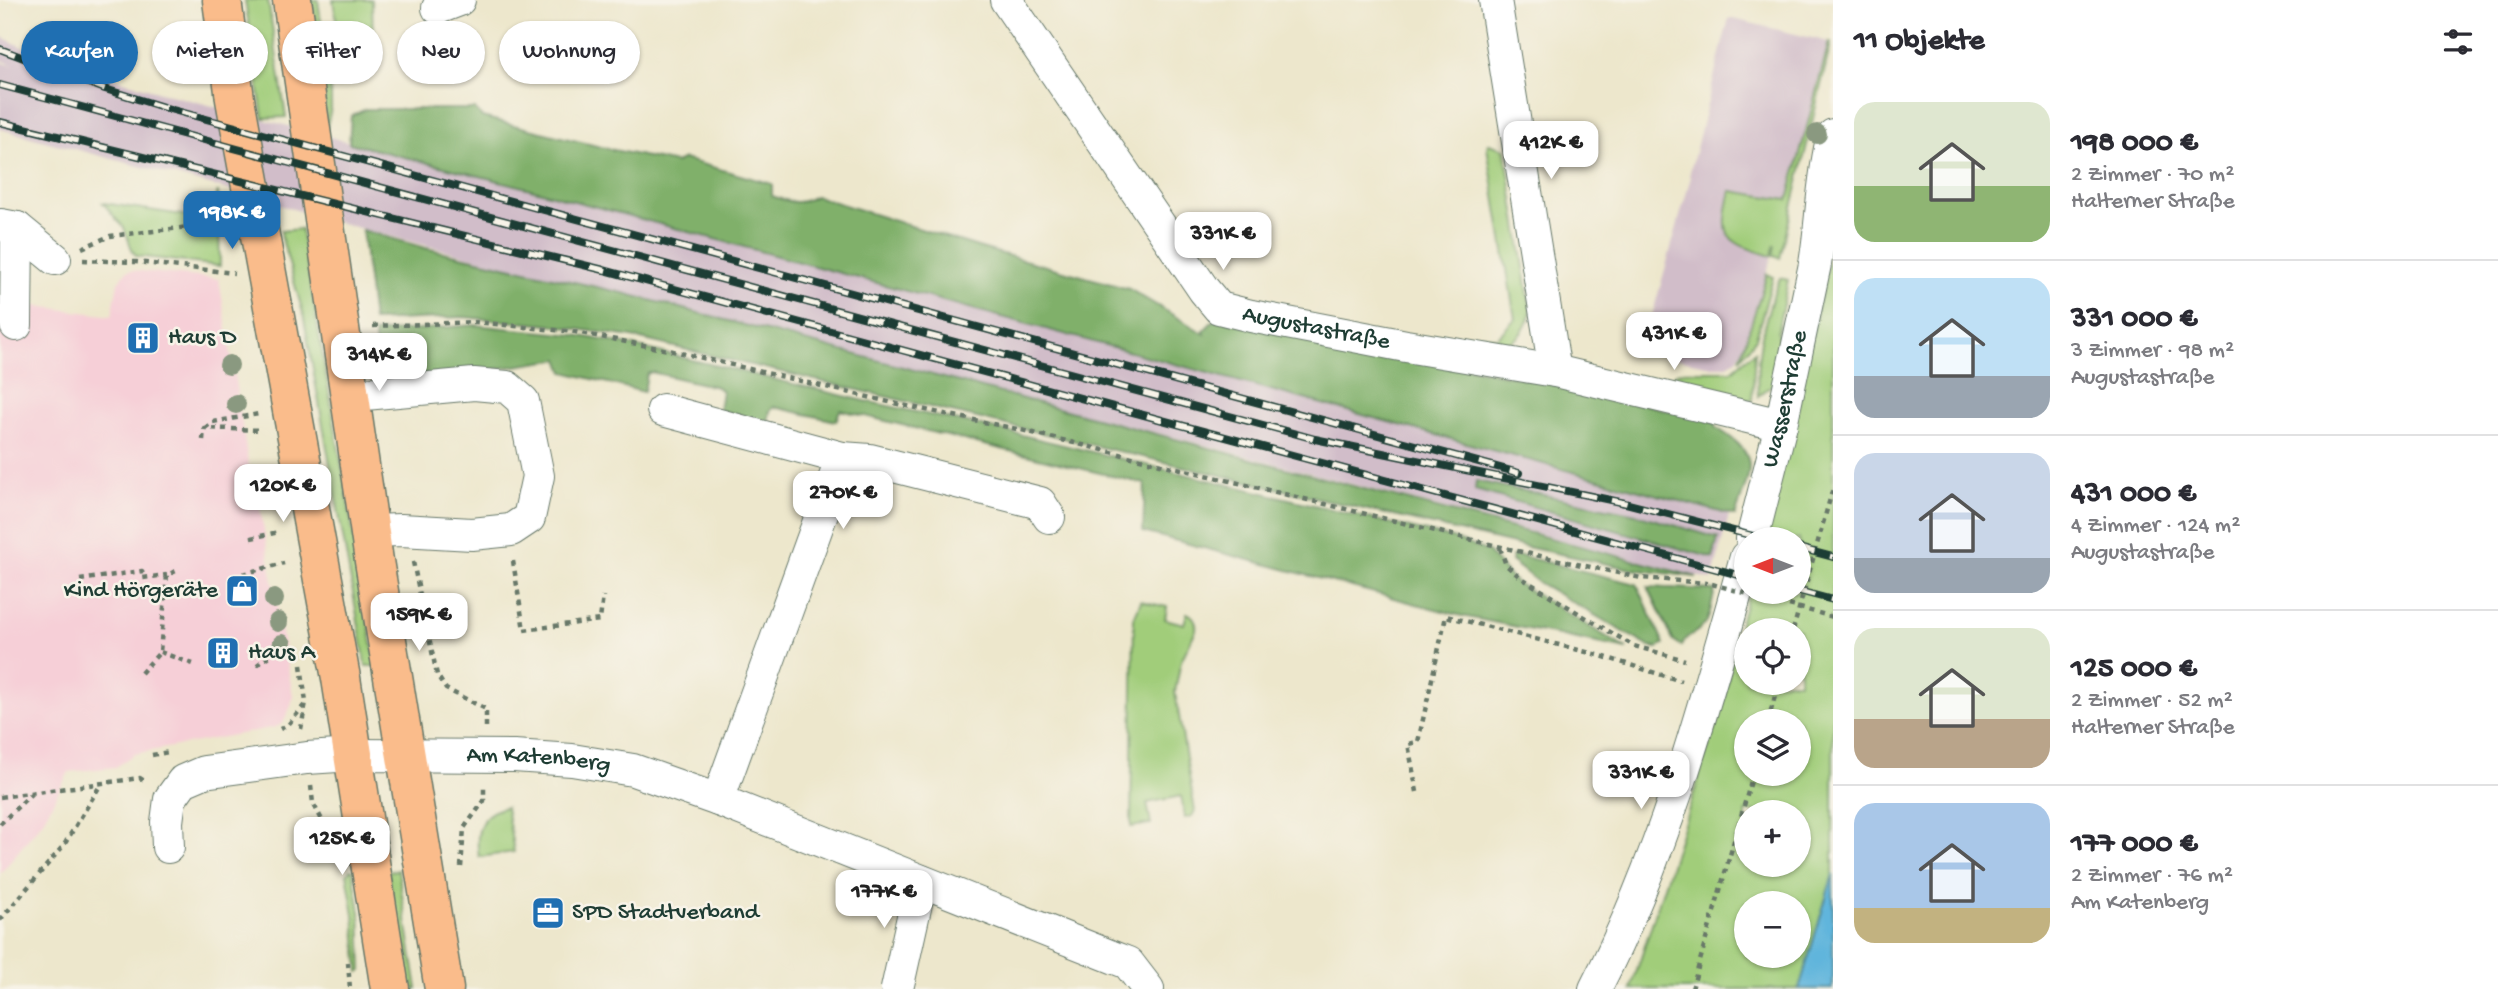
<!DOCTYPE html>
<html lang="de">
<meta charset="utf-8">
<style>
:root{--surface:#fff;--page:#f2f2f3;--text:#2b2b33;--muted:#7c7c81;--line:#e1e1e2;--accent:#1f6fb2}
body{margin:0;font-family:"Gochi Hand",sans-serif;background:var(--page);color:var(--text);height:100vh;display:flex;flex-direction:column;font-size:26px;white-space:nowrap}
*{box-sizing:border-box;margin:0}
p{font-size:23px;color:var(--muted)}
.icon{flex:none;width:38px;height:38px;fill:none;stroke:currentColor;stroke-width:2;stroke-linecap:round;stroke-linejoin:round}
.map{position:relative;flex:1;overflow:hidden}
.details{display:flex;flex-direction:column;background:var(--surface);width:665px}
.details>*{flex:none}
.guide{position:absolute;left:21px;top:21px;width:665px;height:63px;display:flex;gap:14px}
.needle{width:46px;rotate:270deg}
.buttons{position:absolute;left:1734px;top:527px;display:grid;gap:14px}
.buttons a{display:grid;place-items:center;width:77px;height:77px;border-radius:50%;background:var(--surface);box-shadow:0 2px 5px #0004;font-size:35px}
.price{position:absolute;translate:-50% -60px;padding:0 16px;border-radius:14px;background:#fff;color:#222;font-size:23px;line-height:46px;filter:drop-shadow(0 2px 4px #0008)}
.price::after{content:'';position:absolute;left:50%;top:42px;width:21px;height:16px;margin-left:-10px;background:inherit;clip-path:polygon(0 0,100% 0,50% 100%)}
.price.current{background:var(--accent);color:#fff}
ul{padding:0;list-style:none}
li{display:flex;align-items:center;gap:21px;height:175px;padding:0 21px}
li+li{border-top:2px solid var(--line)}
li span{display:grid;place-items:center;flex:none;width:196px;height:140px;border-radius:21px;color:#555}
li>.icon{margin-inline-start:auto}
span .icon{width:84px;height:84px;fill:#fffc;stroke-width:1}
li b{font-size:30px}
h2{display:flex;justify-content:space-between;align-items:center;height:84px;padding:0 21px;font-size:30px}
.chip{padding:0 24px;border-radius:32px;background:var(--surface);box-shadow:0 2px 5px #0004;font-size:24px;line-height:63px}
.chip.current{background:var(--accent);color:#fff}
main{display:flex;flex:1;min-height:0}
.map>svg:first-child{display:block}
.built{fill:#f6cfd7}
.industrial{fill:#d1bdc9}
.green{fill:#a1cd7a;stroke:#608557;stroke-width:2;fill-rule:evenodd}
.forest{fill:#80b06a;stroke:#50764f;stroke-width:2}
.water{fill:#60b5dc;stroke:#407988;stroke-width:2}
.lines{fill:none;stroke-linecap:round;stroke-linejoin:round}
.minor-casing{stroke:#677869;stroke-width:34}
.major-casing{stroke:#677869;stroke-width:41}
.path{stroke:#677869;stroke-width:4.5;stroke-dasharray:5 5;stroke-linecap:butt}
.minor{stroke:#fff;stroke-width:32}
.major{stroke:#fabc8b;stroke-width:38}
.rail-casing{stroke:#1f3d34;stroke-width:8}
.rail{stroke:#f7f3e8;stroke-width:5;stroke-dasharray:16;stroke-linecap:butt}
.path-bridge{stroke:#677869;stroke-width:4.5;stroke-dasharray:5 5;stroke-linecap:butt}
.tree{fill:#8a9980}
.labels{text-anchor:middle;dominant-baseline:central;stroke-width:5;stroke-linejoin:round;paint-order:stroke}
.street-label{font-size:24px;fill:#1f3d34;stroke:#f7f3e8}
.poi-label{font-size:24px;fill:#1f3d34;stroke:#f7f3e8;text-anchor:start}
</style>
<main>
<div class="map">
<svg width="1833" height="989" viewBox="0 0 1833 989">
<rect width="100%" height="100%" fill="#f7f3e8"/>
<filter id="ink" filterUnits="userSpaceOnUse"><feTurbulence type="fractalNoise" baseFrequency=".0143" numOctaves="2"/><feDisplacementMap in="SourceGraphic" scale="14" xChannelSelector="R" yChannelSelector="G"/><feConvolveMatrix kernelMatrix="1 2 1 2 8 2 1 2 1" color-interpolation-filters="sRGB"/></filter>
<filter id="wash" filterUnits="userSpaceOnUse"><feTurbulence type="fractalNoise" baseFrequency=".00686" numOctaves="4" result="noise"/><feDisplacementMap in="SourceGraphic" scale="28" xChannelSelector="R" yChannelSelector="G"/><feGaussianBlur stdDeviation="1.57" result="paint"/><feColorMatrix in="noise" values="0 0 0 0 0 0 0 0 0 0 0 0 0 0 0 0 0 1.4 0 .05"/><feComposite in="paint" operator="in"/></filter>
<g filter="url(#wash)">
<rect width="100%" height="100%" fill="#ede7cc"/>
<!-- built -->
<path class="built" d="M131,270l88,9 30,189h4l40,228 -2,10 -8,17 -7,4 -142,27 -18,13 -47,5 -27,50 -42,52v-573l112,15 6,-34 8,-10z"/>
<!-- industrial -->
<path class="industrial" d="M1729,18l100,24 -40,159 -45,146 -7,12 -11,7h-15l-69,-15 49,-174 -2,-1z
M0,36l38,19 125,38 531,140 1035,282 -17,65 -499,-133 -851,-218 -145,-42 -217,-58v-67l14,4 -14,-7z"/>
<!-- green -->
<path class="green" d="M245,0h23l18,117 -23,1z
M312,0h6l13,96v12l-6,27v-50z
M333,0h39l1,39 -2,4 -30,6z
M1829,42l2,1 -51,215 -7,-2 2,-11 -4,11c-45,-14 -52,-17 -40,-65l57,9z
M1489,144l16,5 26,163c-9,29 -21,36 -51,32l2,-9 15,3 18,-19 -28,-172z
M218,191l2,75 -83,-10 -4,-4 -9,-24 -21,-25 92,14 17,-11z
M301,229l75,437h-10l-63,-353 -21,-74 -1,-8z
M1833,244v745h-202l94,-293 8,-50 16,-54h50v-53h-35zM1746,630h53v52h-53zM1746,721h53v53h-53zM1746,812h53v52h-53zM1746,903h53v53h-53z
M1767,274l6,3 -17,61 -16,21z
M1780,278l8,2 -11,53 4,23 -2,14 -7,15 -14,11c-3,-40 7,-82 22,-118z
M1755,351l-3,49h-11l-72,-18 7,-9 9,-2h47z
M1141,601l26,6 -2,12 19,5 3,-11c8,3 10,9 9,17l-15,31 -6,31 20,119 -3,5 -7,2 -4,-22 -34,7 4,21 -20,3 3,-209z
M506,807l8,45 -35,5c-4,-23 0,-45 27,-50z
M350,870h3l7,42 2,58 -3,2 -5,-57 -7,-41z
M398,870l19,119h-10l-19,-118z"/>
<!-- forest -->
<path class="forest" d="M366,109h108l8,8 127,32 67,14 8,-4 88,25v12c20,6 25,10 44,0l165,52 148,41 76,45 -1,-4 11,-11 365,70 136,33 -1,5c49,29 35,43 20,89l-1212,-329 -174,-44 2,-27z
M362,230l63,18 198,45 1074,284 -66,-8 -109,-23 -890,-209 -83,-12 -86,-8 -90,4z
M475,325l100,10 55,10 235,56 140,30 447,107 35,13 28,31 112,67 -165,-33 -319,-84 2,-48 -305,-74 -4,11 -62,-14 -4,3 -2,13 -49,-13 3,-19 -5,-4 -66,-15 -4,2 -3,18 -80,-20 -5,-13 -157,25 -6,-37 -20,-2 -2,-12z
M1476,481l160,33 82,24 -5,20 -238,-68z
M1512,556h9l116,28 27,60 -6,4 -8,-1 -111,-64 -28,-22z
M1648,587l67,3c-3,10 -4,24 -9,33 -7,10 -20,11 -24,23l-9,-6z"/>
<!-- water -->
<path class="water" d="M1833,874v115h-34z"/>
</g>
<g filter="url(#ink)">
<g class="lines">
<defs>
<g id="minor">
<path id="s1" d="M1006,0l198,290 15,18 32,8 155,30 149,25 226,54"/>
<path d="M1495,0l60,371"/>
<path d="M438,8l21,-8"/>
<path d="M1,225l16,3 38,31"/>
<path d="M16,325l1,-97"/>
<path d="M350,398l15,-4 109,-10 33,3 16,14 15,75 -9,42 -18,12 -39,4 -71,-4 -31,1"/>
<path d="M663,410l179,48 -124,342"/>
<path d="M842,458l28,2 170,43 9,14"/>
<path id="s2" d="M1752,539l29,-114 34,-161c7,-42 7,-86 18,-129"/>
<path id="s3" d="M168,847l-1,-25 3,-23 13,-18 21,-9 103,-14 46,-3 161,1 58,4 61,10 85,30 397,158 13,5 20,26"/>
<path d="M897,989l24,-108"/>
<path d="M1595,989c70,-136 110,-286 151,-432"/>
</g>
<path id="major" d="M222,0l13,99 106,579 49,311
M292,0l82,561 70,428"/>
</defs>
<!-- minor casing -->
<use href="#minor" class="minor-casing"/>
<!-- major casing -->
<use href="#major" class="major-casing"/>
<!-- path -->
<path class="path" d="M82,248l28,-12 114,-13
M83,260l53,2 98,11
M373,326l103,-4 99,10 98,19 229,54 115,24 505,123 119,26 66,5
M205,428l8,-6 46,-8
M203,440l1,-12 57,2
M251,538l28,-6
M1500,548l6,17 14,12 68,42 46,27 51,14
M513,561l11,69 76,-10 3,-24
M413,562l24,113 9,14 40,20v18
M243,574l41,-11
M80,580l62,-9 1,7 24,-3
M1793,630l40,-142
M160,652l33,12
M257,665l17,-12 26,-5
M301,665l5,37 -5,27
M141,673l19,-21 7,-77 11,-5
M1768,721l11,-39
M280,729l8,-4 18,-22
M152,755l17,-3
M311,786l2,17 16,30
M1417,792l-9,-48 10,-2 28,-126 152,39 83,26
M0,797l140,-19 6,4
M0,824l32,-31
M461,867l3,-39 20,-27v-17
M0,920l64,-75 37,-61
M348,962l2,27
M1692,989l61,-215"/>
<!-- minor -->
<use href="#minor" class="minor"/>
<!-- major -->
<use href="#major" class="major"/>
<defs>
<path id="rail" d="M0,49l105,40 68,21 1346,363
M0,85l1315,354 310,64 140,36
M0,122l604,148 1142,307
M1799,548l34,9
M1799,591l34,9"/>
</defs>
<!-- rail casing -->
<use href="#rail" class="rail-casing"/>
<!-- rail -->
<use href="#rail" class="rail"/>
<!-- path-bridge -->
<path class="path-bridge" d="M1712,584l121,33"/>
</g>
<!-- trees -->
<g class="tree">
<circle cx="347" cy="36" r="10"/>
<circle cx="1817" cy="134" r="10"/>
<circle cx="229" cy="365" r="10"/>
<circle cx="236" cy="404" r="10"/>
<circle cx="256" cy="486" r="10"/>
<circle cx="274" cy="599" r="10"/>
<circle cx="278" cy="622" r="10"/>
<circle cx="282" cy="644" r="10"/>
</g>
</g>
<!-- icons -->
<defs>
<symbol id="building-square" viewBox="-11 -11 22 22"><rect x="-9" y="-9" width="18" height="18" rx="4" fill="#1f6fb2" stroke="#f7f3e8"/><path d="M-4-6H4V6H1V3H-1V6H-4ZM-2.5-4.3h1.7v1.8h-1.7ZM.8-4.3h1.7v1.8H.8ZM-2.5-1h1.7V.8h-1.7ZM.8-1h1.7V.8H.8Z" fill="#fff"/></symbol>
<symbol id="shop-square" viewBox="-11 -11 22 22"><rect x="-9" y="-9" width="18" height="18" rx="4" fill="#1f6fb2" stroke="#f7f3e8"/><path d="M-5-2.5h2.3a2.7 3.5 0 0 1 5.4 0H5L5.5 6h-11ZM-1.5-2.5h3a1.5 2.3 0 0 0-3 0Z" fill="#fff"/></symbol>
<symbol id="office-square" viewBox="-11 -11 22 22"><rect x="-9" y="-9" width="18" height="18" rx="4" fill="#1f6fb2" stroke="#f7f3e8"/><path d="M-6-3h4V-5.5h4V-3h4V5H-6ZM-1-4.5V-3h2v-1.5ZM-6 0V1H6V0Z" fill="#fff"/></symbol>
</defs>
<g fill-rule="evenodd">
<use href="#building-square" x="124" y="319" width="38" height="38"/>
<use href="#shop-square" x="223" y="572" width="38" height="38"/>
<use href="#building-square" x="204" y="634" width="38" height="38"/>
<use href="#office-square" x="529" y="894" width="38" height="38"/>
</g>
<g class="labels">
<!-- street labels -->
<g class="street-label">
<text stroke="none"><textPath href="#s1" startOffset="474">Augustastraße</textPath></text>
<text stroke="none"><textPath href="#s2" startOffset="144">Wasserstraße</textPath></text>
<text stroke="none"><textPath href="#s3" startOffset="429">Am Katenberg</textPath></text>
</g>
<!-- poi labels -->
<g class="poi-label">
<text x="168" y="338">Haus D</text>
<text x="218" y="591" text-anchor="end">Kind Hörgeräte</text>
<text x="248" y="653">Haus A</text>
<text x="572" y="913">SPD Stadtverband</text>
</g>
</g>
</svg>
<div class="buttons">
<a><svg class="needle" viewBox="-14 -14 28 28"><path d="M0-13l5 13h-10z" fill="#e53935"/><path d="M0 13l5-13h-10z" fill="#7c7c81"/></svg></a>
<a><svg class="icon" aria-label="locate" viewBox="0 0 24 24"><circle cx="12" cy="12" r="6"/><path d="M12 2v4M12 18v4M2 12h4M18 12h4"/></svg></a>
<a><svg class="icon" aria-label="layers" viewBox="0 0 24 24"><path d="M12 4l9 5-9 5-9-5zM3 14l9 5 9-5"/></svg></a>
<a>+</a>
<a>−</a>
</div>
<b class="price" style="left:1551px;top:181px">412K €</b>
<b class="price current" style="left:232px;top:251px">198K €</b>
<b class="price" style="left:1223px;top:272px">331K €</b>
<b class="price" style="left:1674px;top:372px">431K €</b>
<b class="price" style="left:379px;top:393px">314K €</b>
<b class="price" style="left:283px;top:524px">120K €</b>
<b class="price" style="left:843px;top:531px">270K €</b>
<b class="price" style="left:419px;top:653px">159K €</b>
<b class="price" style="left:1641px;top:811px">331K €</b>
<b class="price" style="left:342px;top:877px">125K €</b>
<b class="price" style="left:884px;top:930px">177K €</b>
<div class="guide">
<a class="chip current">Kaufen</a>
<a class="chip">Mieten</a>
<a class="chip">Filter</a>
<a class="chip">Neu</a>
<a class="chip">Wohnung</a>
</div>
</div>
<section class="details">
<h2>11 Objekte<svg class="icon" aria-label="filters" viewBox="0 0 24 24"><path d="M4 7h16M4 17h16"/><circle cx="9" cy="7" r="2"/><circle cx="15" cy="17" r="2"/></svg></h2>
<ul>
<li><span style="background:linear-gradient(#dfe7d0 60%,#8fb573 0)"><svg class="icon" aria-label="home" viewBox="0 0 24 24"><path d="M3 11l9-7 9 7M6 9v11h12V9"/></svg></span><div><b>198 000 €</b><p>2 Zimmer · 70 m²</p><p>Halterner Straße</p></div></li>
<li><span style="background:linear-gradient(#bfe0f5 70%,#9aa5b1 0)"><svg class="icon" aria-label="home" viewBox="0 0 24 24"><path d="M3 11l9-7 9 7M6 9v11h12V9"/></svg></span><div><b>331 000 €</b><p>3 Zimmer · 98 m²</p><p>Augustastraße</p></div></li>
<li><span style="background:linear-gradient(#c9d6e8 75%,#9aa5b1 0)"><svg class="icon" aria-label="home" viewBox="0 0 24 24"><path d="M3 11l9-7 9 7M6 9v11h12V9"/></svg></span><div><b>431 000 €</b><p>4 Zimmer · 124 m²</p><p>Augustastraße</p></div></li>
<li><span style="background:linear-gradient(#dfe7d0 65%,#b9a48a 0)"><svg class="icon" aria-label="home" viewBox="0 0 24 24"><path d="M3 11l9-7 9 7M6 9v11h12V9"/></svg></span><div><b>125 000 €</b><p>2 Zimmer · 52 m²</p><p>Halterner Straße</p></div></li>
<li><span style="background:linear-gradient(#a9c7e8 75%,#c2b280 0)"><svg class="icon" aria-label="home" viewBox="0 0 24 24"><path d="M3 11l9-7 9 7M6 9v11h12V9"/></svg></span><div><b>177 000 €</b><p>2 Zimmer · 76 m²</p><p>Am Katenberg</p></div></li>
</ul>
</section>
</main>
